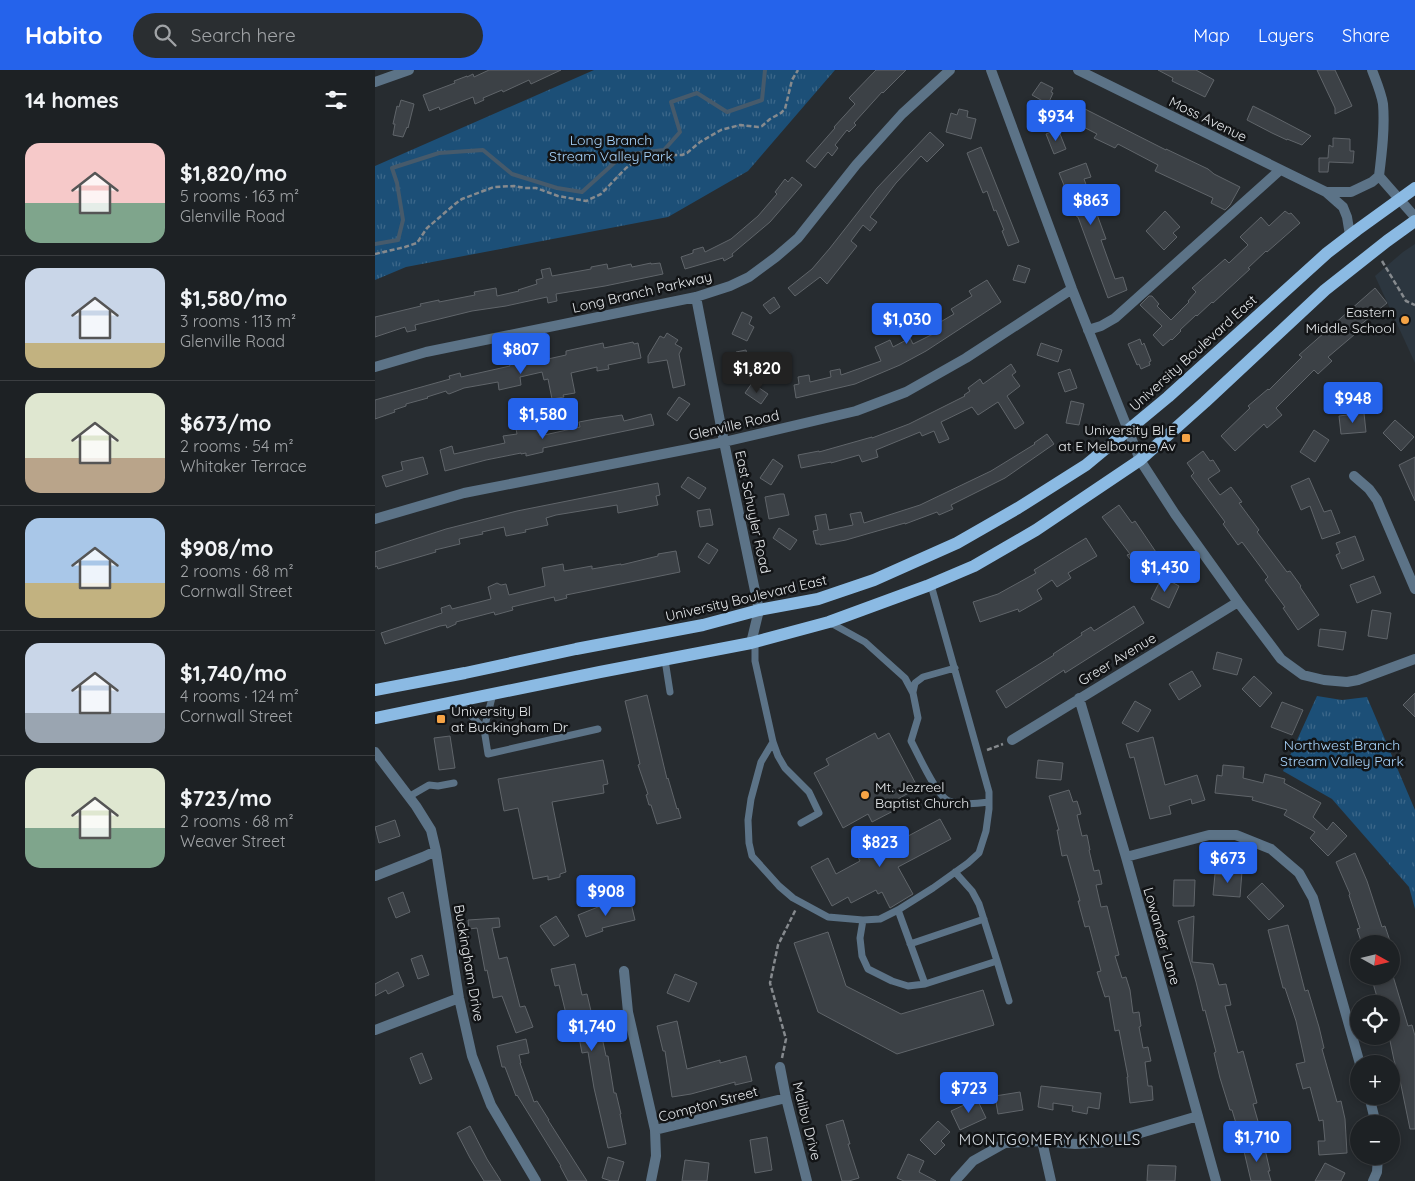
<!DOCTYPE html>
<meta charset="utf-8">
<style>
:root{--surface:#1d2124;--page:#2a2e31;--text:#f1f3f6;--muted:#a0a3a6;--line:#3b3e41;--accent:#2563eb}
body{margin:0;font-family:Quicksand,sans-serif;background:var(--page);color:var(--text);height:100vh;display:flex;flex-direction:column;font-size:19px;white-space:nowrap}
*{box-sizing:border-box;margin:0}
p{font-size:16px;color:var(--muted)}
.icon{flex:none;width:28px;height:28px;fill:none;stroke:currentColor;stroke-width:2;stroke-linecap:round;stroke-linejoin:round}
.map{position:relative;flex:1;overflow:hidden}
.details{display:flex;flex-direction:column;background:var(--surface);width:375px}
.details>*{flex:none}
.needle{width:32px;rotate:98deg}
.fabs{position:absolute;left:975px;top:865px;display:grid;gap:10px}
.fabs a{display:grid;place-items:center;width:50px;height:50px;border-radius:50%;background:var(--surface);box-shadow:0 2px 8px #0003,0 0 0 1px var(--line);font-size:25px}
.price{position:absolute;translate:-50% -42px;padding:0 11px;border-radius:5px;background:var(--accent);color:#fff;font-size:16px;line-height:32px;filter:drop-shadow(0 1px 2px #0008)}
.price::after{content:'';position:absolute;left:50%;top:30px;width:15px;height:11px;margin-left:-8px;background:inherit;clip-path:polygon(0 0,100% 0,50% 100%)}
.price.selected{background:#222;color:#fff}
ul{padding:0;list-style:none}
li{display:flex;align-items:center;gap:15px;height:125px;padding:0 25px}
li+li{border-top:1px solid var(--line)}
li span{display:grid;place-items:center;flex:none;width:140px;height:100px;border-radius:15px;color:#555}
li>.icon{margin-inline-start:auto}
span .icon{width:60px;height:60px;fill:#fffc;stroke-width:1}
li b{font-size:21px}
h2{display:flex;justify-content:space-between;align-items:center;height:60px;padding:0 25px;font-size:21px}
header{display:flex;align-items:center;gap:30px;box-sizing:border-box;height:70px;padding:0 25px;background:var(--accent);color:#fff}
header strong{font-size:24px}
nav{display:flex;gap:28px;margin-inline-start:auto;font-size:18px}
.search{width:350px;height:45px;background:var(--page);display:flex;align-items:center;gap:12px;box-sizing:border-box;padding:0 18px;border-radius:28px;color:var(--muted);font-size:19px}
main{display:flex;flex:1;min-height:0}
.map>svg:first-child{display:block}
.built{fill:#2c363f}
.park{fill:url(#park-tufts)}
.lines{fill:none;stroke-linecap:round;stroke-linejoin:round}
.stream{stroke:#465a6b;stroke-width:4}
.building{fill:#3c4146;stroke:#60656a}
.path{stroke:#868a8e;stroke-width:2.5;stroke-dasharray:5 2.5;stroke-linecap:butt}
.service{stroke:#5c7387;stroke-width:7}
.minor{stroke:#5c7387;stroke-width:10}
.primary{stroke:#8bbae3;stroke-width:12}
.poi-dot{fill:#f5a345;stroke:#121416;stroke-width:2}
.labels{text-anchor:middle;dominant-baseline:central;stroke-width:5;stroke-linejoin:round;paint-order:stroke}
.street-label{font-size:14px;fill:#e4e7ea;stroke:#121416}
.park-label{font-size:14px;fill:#a9d5fd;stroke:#121416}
.poi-label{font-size:14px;fill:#e4e7ea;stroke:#121416;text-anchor:end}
.neighbourhood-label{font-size:15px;letter-spacing:1px;fill:#dbe1e7;stroke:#121416}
</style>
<header>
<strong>Habito</strong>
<div class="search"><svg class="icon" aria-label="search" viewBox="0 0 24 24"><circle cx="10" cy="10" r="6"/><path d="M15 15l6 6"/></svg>Search here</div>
<nav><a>Map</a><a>Layers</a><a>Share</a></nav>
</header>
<main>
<section class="details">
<h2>14 homes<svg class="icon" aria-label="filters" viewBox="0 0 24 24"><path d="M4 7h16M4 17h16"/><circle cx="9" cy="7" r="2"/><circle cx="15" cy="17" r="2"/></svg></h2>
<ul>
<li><span style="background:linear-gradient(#f6c9c9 60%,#7fa58c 0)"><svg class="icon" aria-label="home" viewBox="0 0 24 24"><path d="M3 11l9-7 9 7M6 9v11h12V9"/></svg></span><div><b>$1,820/mo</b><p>5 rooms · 163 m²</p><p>Glenville Road</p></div></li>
<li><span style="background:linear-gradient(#c9d6e8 75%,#c2b280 0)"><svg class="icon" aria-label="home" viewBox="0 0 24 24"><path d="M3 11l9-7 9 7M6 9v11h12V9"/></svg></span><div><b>$1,580/mo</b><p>3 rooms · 113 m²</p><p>Glenville Road</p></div></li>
<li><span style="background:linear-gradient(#dfe7d0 65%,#b9a48a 0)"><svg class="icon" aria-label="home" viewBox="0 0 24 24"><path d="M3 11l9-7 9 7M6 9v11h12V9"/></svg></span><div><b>$673/mo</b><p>2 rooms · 54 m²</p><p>Whitaker Terrace</p></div></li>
<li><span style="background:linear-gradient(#a9c7e8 65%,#c2b280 0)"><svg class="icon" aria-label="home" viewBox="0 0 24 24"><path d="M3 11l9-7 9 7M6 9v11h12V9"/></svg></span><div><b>$908/mo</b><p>2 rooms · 68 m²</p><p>Cornwall Street</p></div></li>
<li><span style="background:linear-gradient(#c9d6e8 70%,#9aa5b1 0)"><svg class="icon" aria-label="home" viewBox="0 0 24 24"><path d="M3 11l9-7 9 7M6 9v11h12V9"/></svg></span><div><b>$1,740/mo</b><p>4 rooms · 124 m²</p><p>Cornwall Street</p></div></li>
<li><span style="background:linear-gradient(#dfe7d0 60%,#7fa58c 0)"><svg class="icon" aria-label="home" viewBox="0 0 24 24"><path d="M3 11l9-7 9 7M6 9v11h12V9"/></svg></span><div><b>$723/mo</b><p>2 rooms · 68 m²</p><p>Weaver Street</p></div></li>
</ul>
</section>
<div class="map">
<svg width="1040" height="1111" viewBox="0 0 1040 1111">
<defs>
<pattern id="park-tufts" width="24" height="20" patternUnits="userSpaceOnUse" patternTransform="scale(1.25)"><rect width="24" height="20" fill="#1c4f77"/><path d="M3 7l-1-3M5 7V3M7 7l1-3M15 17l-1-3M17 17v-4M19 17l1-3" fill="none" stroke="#3d688a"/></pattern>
</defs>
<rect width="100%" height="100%" fill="#272c30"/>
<!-- built -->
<path class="built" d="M1040,174v119l-40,-87 28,-24z"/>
<!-- park -->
<path class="park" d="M219,0h241l-87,101 -80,46 -262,50 -31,13v-114z
M942,626l25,4 25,-3 48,113v99l-6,-22 -77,-88 -49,-28z"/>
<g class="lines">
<!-- stream -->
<path class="stream" d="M0,174l23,-4 5,-20 -6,-37 -5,-15 47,-15 44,-3 29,24 45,14 25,4 41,-37 41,-5 16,-18 -9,-30 26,-9 30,19 35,-12 3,-30"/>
</g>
<!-- building -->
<path class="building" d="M114,0h72l-30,14 -2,-4 -26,12 -1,-2 -19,8 1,2 -9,4 -2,-7 -33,13 -1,-3 -10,4 -6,-16 32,-12 -1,-2 13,-5v1l6,-3 1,3z
M501,0h30l-23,23 -1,-1 -28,31 2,2 -7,7 -2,-2 -12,15 3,3 -6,8 -4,-4 -13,16 -9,-7 29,-33 -1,-1 21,-23 -6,-6z
M783,0h38l18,10 -9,17 -33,-16 1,-3z
M942,0h18l17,36 -17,8v-6z
M666,12l12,6 -2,4 2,1 -5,11 -16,-9z
M26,30l13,4 -6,24 -1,-1 -4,10 -10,-2 2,-11h-2l4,-18 2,1z
M878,36l18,9 40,21 -9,9 -15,-6v1l-15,-7 -25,-13z
M701,38l5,3 2,-3 83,42v-1l42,20 6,5 26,13 -10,18 -5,5 -14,-7 2,-5 -58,-27 3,-6 -40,-21 -3,4 -21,-10 3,-4 -27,-14z
M584,39l9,2 -1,6 9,2 -5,20 -25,-7 5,-19 6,2z
M683,59l8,20 -12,5 -8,-20z
M555,62l14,13 -17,17 -6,-6 -25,27 -26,34 7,5 -7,9 -7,-6 -12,16 6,5 -30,38 -7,-7 -25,19 -7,-8 24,-19 18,-21 47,-60z
M958,68l17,1v12h4l-1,12 -24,-1 -1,10h-9v-14h9l1,-13 4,2z
M606,77l38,95 -11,4 -6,-15 2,-1 -8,-20 -2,1 -7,-20 -4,2 -16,-40z
M711,93l5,14 -7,2 22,60 -5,1 14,39 8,-2 4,13 -19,8 -30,-81h-1l-18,-44z
M417,107l10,8 -32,37 -38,32 1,2 -9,5 -1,-3 -38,11 -4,-12 12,-4v-3l10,-3 2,5 26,-13 27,-23 19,-22 -2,-2 10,-13 3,3z
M790,141l15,16 -7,6 4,4 -13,13 -18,-19z
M910,141l4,3 2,-1 9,10 -33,29 -1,-1 -18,17 2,1 -37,34 -1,-1 -15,14 -1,-1 -16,15 1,1 -9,9 -1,-1 -8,7 -10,-11 9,-9 -22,-21 9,-9h3l7,8 -2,2 14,14 18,-18 -1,-1 8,-9 -4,-4 33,-29 4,4 19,-18 -8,-8 21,-20 8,9z
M276,193v1l9,-1 3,11 -58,12 -49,8 1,7 -9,2 -1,-6 -41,9 -34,5 -57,14 1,5 -9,2 -2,-5 -30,10v-20l46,-11 -1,-2 19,-4v2l36,-7 -1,-3 22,-4 1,8 22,-5 -1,-1 19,-6 -1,-4 7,-2 -2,-8 9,-2 2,8 39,-7v-2l16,-3 1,5 23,-5 1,3z
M643,195l12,4 -5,14 -12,-3z
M612,210l14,22 -75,49 -26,14 -45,19 -59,14 -2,-13 5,-1 -1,-7 11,-2 1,7 21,-5 -1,-6 10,-2 1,6 40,-14 -6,-14 15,-7 3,7 17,-9 3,6 20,-10 -1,-2 7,-4 -2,-4 17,-10 -3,-5 21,-13 -3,-5z
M1000,218l12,15 -28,23 2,3 -33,28 4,4 -14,13 -4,-4 -38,38 6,7 -15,13 -3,-4 -29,27 -14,-15 29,-28 -2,-2 20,-17 1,1 33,-33 -3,-2z
M399,227l6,10 -10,7 -7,-9z
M367,242l10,5 -3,7 5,3 -7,14 -15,-7z
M292,263l11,7 -3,4 7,4 -3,6 6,31 -12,3 -6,-28 -19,3v-7l12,-20 4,2z
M765,269l2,6 2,-2 7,18 -2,1 1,3 -9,4 -2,-5 -2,1 -9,-21z
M258,272l1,2 4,-1 3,15 -33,7 1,4 -12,2v-4l-26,6 4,20 -12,2 1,2 -12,2 -4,-20 -4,1 -2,-8 -22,5 1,8 -22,5 -1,-8 -34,6 -15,6 -2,-1 -1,-2 -19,6 1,1 -22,6v2l-12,4 1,2 -20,7v-19l75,-21 -1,-3 11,-3 1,4 49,-11 -1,-4 10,-3 2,6 45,-10v-4l37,-8 1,5z
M666,273l21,7 -4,12 -21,-7z
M371,280l4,20 -10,2 -4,-20z
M636,294l5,8 -4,3 8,11 -13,10 17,27 -9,6 -17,-27 -20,13 -6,-8 -31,15 8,17 -10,4 -5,-12 -12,5 -2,-4 -44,18 2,7 -16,5 -3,-7 -28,8v-1l-30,6 -3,-13 21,-4v1l53,-15v1l37,-14 56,-28 -1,-1 6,-4 -2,-3 12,-9 3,5z
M695,299l7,19 -12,4 -7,-19z
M377,313l16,11 -7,10 -16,-11z
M304,327l11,7 -13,17 -10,-7z
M696,331l13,3 -5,21 -13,-2z
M989,343l2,19 -25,2 -2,-18z
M276,344l3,11 -111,23v4l-17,4v-3l-5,1v-1l-35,7 -41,11 -5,-21 12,-4 2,8 51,-11 -2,-7 14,-2 -1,-5 21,-5 3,12 40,-9 -1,-5 16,-3 27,-4 2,6z
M1020,350l19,17 -13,14 -18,-18z
M939,360l15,10 -14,22 -15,-10z
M672,364l7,10 -49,34 -54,27 2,4 -14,6 -2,-3 -32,12v-1l-59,17 -26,5v-1h-4l-3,-13 5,-1 -3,-14 11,-2 3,16 24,-5 -3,-11 11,-2 3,11 56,-18 71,-34 44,-27 -1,-1z
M828,381l7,10 3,-1 7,11 -12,8 12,16 11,-8 11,15 -3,1 20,27 -2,2 30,40 3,-1 11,15 -1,1 19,28 -21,15 -15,-22 2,-1 -20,-27 3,-3 -26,-35 -4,3 -15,-21 2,-2 -34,-46 3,-3 -7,-10z
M48,387l5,17 -42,13 -4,-11 21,-6 -2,-8z
M1040,387v44l-16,-36z
M398,389l10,7 -12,19 -11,-7z
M313,407l18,11 -7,11 -18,-12z
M934,408l15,34 7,-2 9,23 -18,6 -12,-33 -9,4 -10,-24z
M283,413l2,12 -4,1 2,9 -40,8 -1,-8 -61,10 -10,3 2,7 -23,5 1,2 -20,4 -2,-9 -22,5 1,2 -24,5 1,5 -25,6 1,2 -24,7 -34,10 -1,-3 -2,1v-15l71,-23 71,-18z
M405,424h4l5,21 -20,4 -4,-22z
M744,435l13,18 3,-2 27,40 -20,14 -15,-20 3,-1 -28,-37z
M335,439l3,16 -13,2 -3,-16z
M404,458l18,12 -7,10 -17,-12z
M980,466l9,24 -22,9 -6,-14 4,-2 -4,-10z
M711,468l11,18 -29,17 3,5 -14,9 -5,-7 -15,10 5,9 -23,13 -1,-3 -38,13 -7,-20 25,-8 38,-21 -2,-3z
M332,473l11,7 -9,14 -11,-7z
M301,481l4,21 -114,23 1,3 -12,3 -1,-4 -42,10 1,3 -18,5 -1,-3 -38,10v2l-9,4 -1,-3 -6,1 -55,18 -4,-11 61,-20 -1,-5 9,-3 2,4 39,-10 -3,-12 9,-4 4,2 5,-1 3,11 36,-9 -3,-18 21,-4 1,7 28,-5v3l29,-5v1l37,-9v-2z
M999,506l7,17 -24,10 -7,-18z
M787,507l17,9 -10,22 -18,-9z
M759,536l10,17 -79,50 -1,-3 -58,38 -10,-17 58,-36 -1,-1 29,-19 -1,-2 10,-6 3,4z
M997,540l19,3 -4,26 -19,-3z
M945,559l26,3 -3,18 -25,-4z
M842,582l25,7 -5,16 -24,-6z
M817,601l9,15 -22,14 -10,-16z
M879,606l18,17 -12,14 -18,-18z
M1040,623v24l-12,-12z
M272,625l20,84 1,-1 9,31 1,-1 3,10 -24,6 -6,-19h-2l-3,-10 2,-1 -10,-29 2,-1 -15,-63z
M760,631l16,9 -13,22 -16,-9z
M907,632l21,8 -11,25 -21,-8z
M500,663l3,6 11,-6 29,55 -24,13 5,7 -27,14 -4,-8 -25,14 -29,-55 15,-8 -3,-6z
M75,666l5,32 -16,2 -5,-32z
M778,667l12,48 32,-10 8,25 -13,4 -1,-5 -22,7 2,8 -21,5 -16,-62 -4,1 -4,-14z
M228,690l5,24 -5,1 1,8 -52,9 14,70 -6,2v3l-12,3v-4l-15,3 -15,-71 -14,3 -6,-32z
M663,690l25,3 -2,17 -25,-2z
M848,695l21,2 -1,11 20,5 2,-9 20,5 -1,4 37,20 -8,14 14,13 6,-8 14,14 -19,20 -18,-18 5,-6 -31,-17 3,-5 -35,-10 1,-3 -38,-4 2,-18 5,1z
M694,720l4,12 4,-1 4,13 -4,1 5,21 5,-1 3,15h-1l5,21 5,-1 3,14 -6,1 5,22 6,-1 12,49 -4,1 7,22 4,-1 4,13 3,23 6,-1 2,14 -2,1 4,21 5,-1 3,14 -6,1 3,24h4l1,14 -23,3 -3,-26h1l-9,-47 -4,1 -6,-35 -4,1 -8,-25 4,-1 -12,-45 -4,1 -7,-26h2l-13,-46 -5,1 -5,-26h2l-10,-34z
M565,749l11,20 -53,28 15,27 -23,14 -8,-16 -4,2 -2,-4 -25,13 -3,-6 -16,9 -21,-39 17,-9 8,16 24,-13 -3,-6 19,-11 4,7z
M20,750l5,16 -21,7 -4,-16z
M980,783l12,28 15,46 3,-1 6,18h-29l-5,-15 3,-1 -11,-33 1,-1 -14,-32z
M852,800l15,1 -2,26 -27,-2 2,-21 11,1z
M799,810h21l-1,26h-21z
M887,813l22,23 -15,14 -22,-23z
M28,822l7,20 -14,6 -8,-20z
M255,829l5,21 -33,8 1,3 -17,6 -8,-22 25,-10z
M181,846l13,20 -15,10 -14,-20z
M819,846l-2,46 21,2 6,21 7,-1 5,21 -6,1 13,47 5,-2 14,52 -4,1 9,31 -14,4v2l-10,3 -4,-13 4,-1 -6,-20h-2l-10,-32 -6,-25 2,-1 -11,-42 -2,1 -7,-29 -18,-61z
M124,848l1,9 -8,1 7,31 8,-2 13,50 5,-1 8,21 -17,6 -14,-37 -9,2 -6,-28 -2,1 -8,-43 -8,1 -1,-9z
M913,855l17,66 3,-1 11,37 5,21 -2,1 15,53 4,-1 4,18 2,34 -28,2 -1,-14h7l-2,-21 -4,1 -9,-34 -7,2 -7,-25 9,-2 -9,-41 -11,-33h-2l-15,-58z
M453,862l18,54 55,28 82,-24 11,35 -97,29 -79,-42 -24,-69z
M47,885l7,20 -11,4 -7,-20z
M200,894l7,31 5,-1 7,30 5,-1 7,33h2l6,37h2l5,21h-1l6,30 -18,4 -14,-60 -6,-36 -6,1 -7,-37 -8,2 -8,-33 -4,1 -4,-17z
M23,902l6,14 -16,8 -2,-4 -11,6v-12z
M300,904l22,9 -8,19 -22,-9z
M996,906h22l15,50 4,-1 3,11v93h-5l-9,-44 -7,-25 -5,-24h2v-32h-12z
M302,951l10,48 33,-9v3l26,-7 6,25 -17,4v-3l-44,12 -19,3 -7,-46h-2l-6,-25z
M151,969l3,14 -10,2 2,8h-1l14,39 3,-1 12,19h-1l39,61h-19l-8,-15h1l-44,-71 -1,1 -11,-29h-3l-5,-21z
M47,983l10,26 -12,5 -10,-26z
M666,1016l60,7 -2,16 -11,-2 -1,7 -15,-3 1,-5 -20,-3v7l-15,-3z
M645,1022l3,18 -25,4 -3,-18z
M602,1029l9,19 -26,12 -9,-19z
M468,1050l7,24h-2l11,34 -10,3h-7l-16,-56z
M563,1051l12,11 -9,9 4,4 -10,10 -15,-15z
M95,1056l17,33 14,22h-17l-14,-23 -13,-25z
M392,1067l5,33 -17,3 -5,-33z
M889,1075l6,26h-2l3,10h-20l-8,-34z
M533,1084l16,7 -5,11 17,9h-32l-7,-3z
M233,1087l16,5 -6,19h-7l-9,-3z
M310,1090l24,3 -2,18h-25z
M950,1093l20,10 -4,8h-26z
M773,1095l28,1 -1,15h-28z"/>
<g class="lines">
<!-- path -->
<path class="path" d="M0,184l30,-7 12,-4 10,-15 28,-24 7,-5 32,-12 20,-1 11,2h11l22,8 28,5 15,-7 25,-26 15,-10 10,-3h31l5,-2 13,-11 21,-12 19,-5 18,2 4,-1 8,-7 11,-6 4,-4 7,-29 6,-10
M1007,191l24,40 9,4
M612,680l16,-6
M407,988l4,-19 -16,-56 8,-38 18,-36"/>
<!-- service -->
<path class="service" d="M454,552l36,20 40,36 8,15 5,25 -7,23c7,13 26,56 38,60 13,5 28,2 40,1
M380,572v19l18,81 5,14 7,12 24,24 10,21 -18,10
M290,590l5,32
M538,622l2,-9 8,-6 32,-9
M118,624l-9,35 4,25 110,-25
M83,632l26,27
M398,672l-12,20 -10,37 -3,21 1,23 3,13 27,30 14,12 35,19 35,3 17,-1 18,-9 35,-22 35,-25 11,-10 7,-22 3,-22v-17l-58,-207
M35,726l19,-11 9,1 16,-3
M523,840l27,74
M488,850l-3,18 2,18 6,13 24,12 16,5 17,-2 72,-23 -18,-57 -7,-13 -17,-19
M535,874l74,-25
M622,891l12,40"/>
<!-- minor -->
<path class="minor" d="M616,0l81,219 68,171 35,54 63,88 43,57 22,16 21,5 23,2 11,-2 57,-21
M703,0l248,122h25l21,-10 7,-6
M997,0c4,11 9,22 11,34 2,23 -1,48 -4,72l36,41
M0,12l34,-12
M951,122l17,15 4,10 3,18
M321,227l28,145 35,168 -8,33
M713,260l13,-4 14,-8 165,-148
M0,297l51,-15 270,-55 34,-11 19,-9 27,-20 22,-19 58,-73 46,-51 48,-44
M979,406l15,13 8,11 38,89
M0,449l89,-26 260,-51 132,-31 50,-19 60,-34 106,-69
M704,628l47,159 90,324
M637,670l226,-138
M0,682l41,54 15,24 5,21 23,147 13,58 19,49 45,76
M751,787l83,-22h27l35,14 28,24 14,25 47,166
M0,806l48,-19 13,-6
M249,901l4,41 27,118 1,26 -5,25
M0,960l84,-32
M405,997l6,31 21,83
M994,1026l7,28
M280,1060l131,-32
M667,1071l9,40
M580,1111l18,-20 32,-18 37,-2 33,3 35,-2 88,-26
M998,1111l4,-9 1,-16"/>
<!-- primary -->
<path class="primary" d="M0,620l90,-17 111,-24 127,-24 56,-15 59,-11 56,-19 83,-37 61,-35 68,-43 82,-68 159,-144 30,-23 58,-42
M0,648l225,-46 151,-29 78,-21 98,-36 47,-20 62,-36 104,-70 65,-58 120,-112 62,-49 28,-20"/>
</g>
<!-- markers -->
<g class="poi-dot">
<circle cx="1030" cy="250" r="5"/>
<rect x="806" y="363" width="10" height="10" rx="2.5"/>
<rect x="61" y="644" width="10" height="10" rx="2.5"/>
<circle cx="490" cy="725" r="5"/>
</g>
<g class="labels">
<!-- street labels -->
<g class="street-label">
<text transform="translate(833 49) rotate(26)">Moss Avenue</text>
<text transform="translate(267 222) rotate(-13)">Long Branch Parkway</text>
<text transform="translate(818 283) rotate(-42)">University Boulevard East</text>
<text transform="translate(359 355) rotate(-13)">Glenville Road</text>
<text transform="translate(378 442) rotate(78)">East Schuyler Road</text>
<text transform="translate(371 528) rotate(-13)">University Boulevard East</text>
<text transform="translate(742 589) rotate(-31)">Greer Avenue</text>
<text transform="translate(787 866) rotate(74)">Lowander Lane</text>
<text transform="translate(94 893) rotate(80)">Buckingham Drive</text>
<text transform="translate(333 1034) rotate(-15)">Compton Street</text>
<text transform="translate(432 1051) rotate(76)">Malibu Drive</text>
</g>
<!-- park labels -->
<g class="park-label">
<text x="236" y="70">Long Branch<tspan x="236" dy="16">Stream Valley Park</tspan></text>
<text x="967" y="675">Northwest Branch<tspan x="967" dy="16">Stream Valley Park</tspan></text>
</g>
<!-- poi labels -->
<g class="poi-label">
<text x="1020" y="242">Eastern<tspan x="1020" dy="16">Middle School</tspan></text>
<text x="801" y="360">University Bl E<tspan x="801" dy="16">at E Melbourne Av</tspan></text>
<text x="76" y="641" text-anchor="start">University Bl<tspan x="76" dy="16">at Buckingham Dr</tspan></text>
<text x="500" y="717" text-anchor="start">Mt. Jezreel<tspan x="500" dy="16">Baptist Church</tspan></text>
</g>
<!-- neighbourhood labels -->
<g class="neighbourhood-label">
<text x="675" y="1069">MONTGOMERY KNOLLS</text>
</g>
</g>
</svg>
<div class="fabs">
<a><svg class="needle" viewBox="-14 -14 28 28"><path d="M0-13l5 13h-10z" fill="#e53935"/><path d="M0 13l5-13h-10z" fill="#a0a3a6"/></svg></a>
<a><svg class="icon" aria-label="locate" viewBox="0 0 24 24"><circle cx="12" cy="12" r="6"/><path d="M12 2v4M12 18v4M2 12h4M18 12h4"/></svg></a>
<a>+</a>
<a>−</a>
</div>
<b class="price" style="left:681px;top:72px">$934</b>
<b class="price" style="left:716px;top:156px">$863</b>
<b class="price" style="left:532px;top:275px">$1,030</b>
<b class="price" style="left:146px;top:305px">$807</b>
<b class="price selected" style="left:382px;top:324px">$1,820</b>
<b class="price" style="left:978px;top:354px">$948</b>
<b class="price" style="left:168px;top:370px">$1,580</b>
<b class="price" style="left:790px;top:523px">$1,430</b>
<b class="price" style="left:505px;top:798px">$823</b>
<b class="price" style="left:853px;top:814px">$673</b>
<b class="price" style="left:231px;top:847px">$908</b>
<b class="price" style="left:217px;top:982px">$1,740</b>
<b class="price" style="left:594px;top:1044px">$723</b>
<b class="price" style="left:882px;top:1093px">$1,710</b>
</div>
</main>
